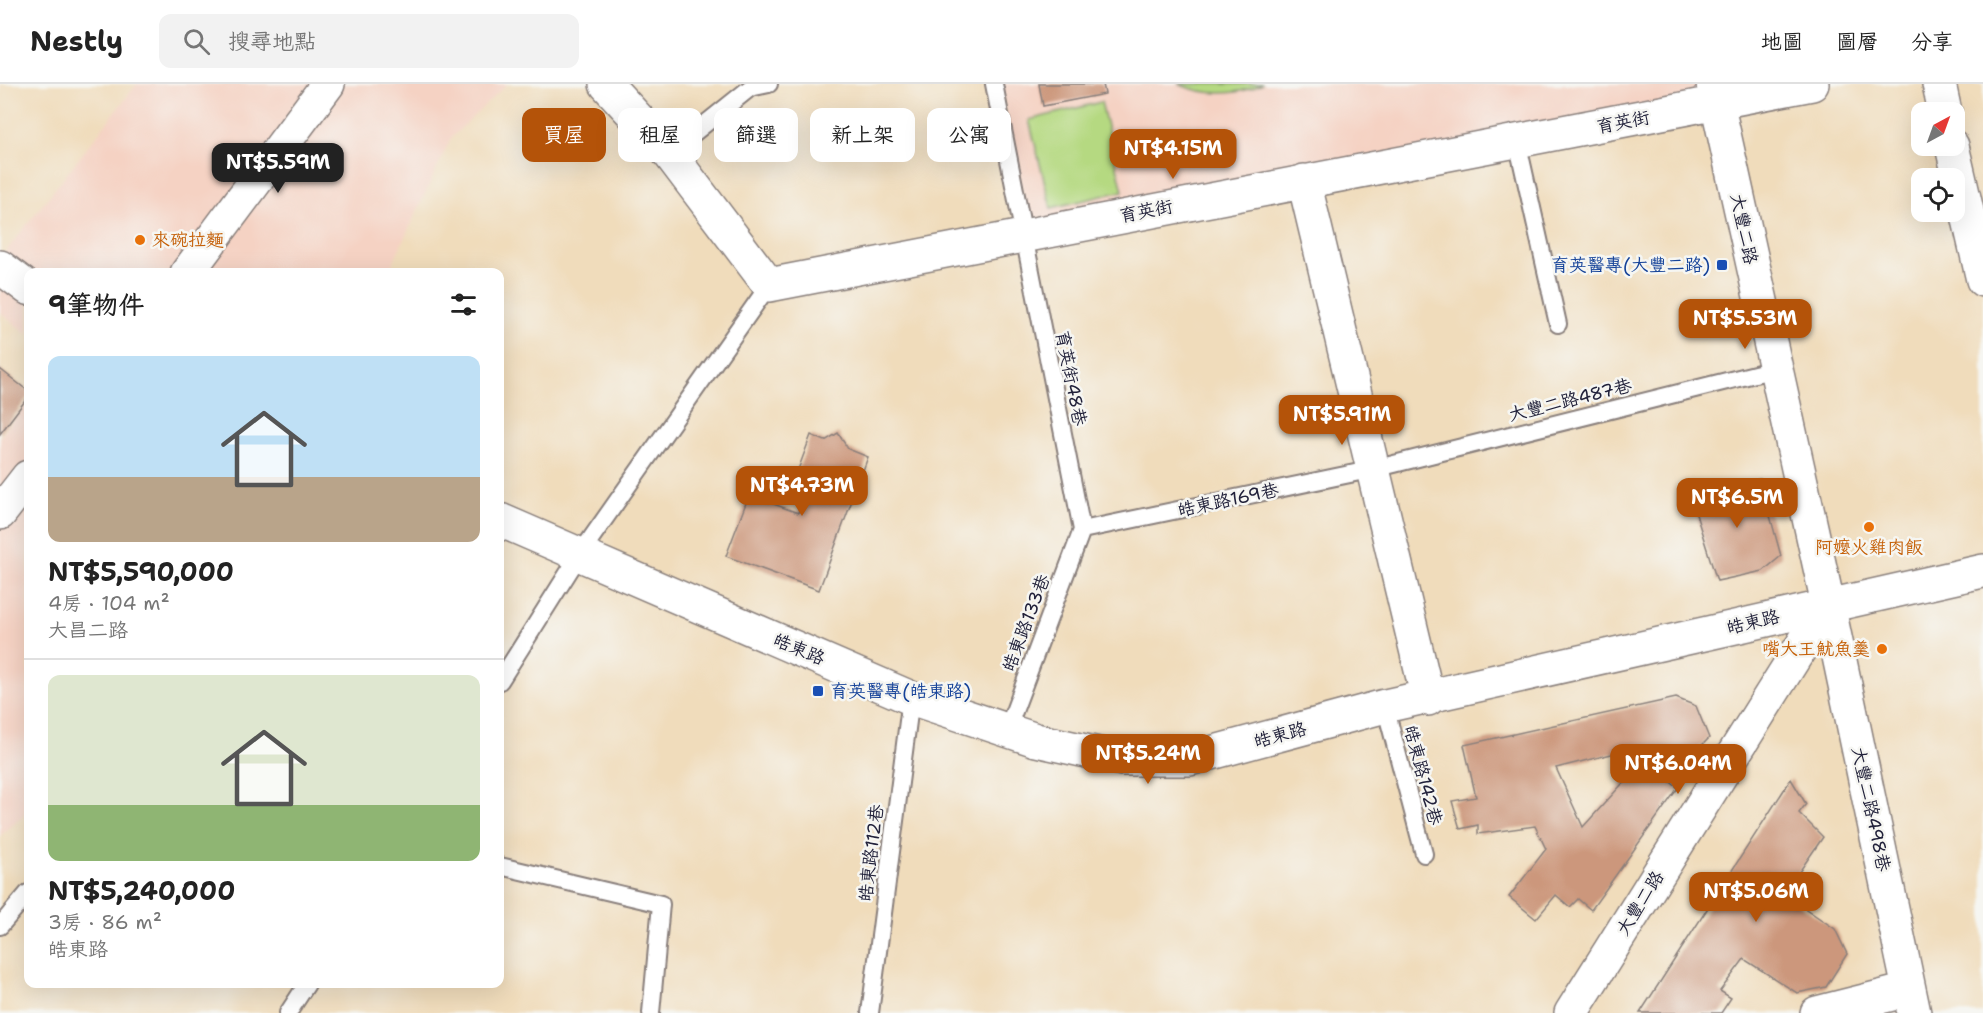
<!DOCTYPE html>
<html lang="zh-TW">
<meta charset="utf-8">
<style>
:root{--surface:#fff;--page:#f2f2f2;--text:#222;--muted:#767676;--line:#e0e0e0;--accent:#b45309}
body{margin:0;font-family:"Shantell Sans","LXGW WenKai TC",sans-serif;background:var(--page);color:var(--text);height:100vh;display:flex;flex-direction:column;font-size:22px;white-space:nowrap}
*{box-sizing:border-box;margin:0}
p{font-size:20px;color:var(--muted)}
.icon{flex:none;width:33px;height:33px;fill:none;stroke:currentColor;stroke-width:2;stroke-linecap:round;stroke-linejoin:round}
.map{position:relative;flex:1;overflow:hidden}
.side{position:absolute;left:24px;top:184px;width:480px;height:720px;display:flex;flex-direction:column;background:var(--surface);border-radius:12px;box-shadow:0 6px 24px #0002}
.side>*{flex:none}
.guide{position:absolute;left:522px;top:24px;width:570px;height:54px;display:flex;gap:12px}
.needle{width:39px;rotate:41deg}
.controls{position:absolute;left:1911px;top:18px;display:grid;gap:12px}
.controls a{display:grid;place-items:center;width:54px;height:54px;border-radius:12px;background:var(--surface);box-shadow:0 6px 24px #0002;font-size:30px}
.price{position:absolute;translate:-50% -51px;padding:0 14px;border-radius:12px;background:var(--accent);color:#fff;font-size:20px;line-height:39px;filter:drop-shadow(0 2px 3px #0008)}
.price::after{content:'';position:absolute;left:50%;top:36px;width:18px;height:14px;margin-left:-9px;background:inherit;clip-path:polygon(0 0,100% 0,50% 100%)}
.price.selected{background:#222;color:#fff}
ul{padding:0;list-style:none}
li{display:grid;align-content:center;gap:12px;height:318px;padding:0 24px}
li+li{border-top:2px solid var(--line)}
li span{display:grid;place-items:center;height:186px;border-radius:12px;color:#555}
li>.icon{margin-inline-start:auto}
span .icon{width:108px;height:108px;fill:#fffc;stroke-width:1}
li b{font-size:26px}
h2{display:flex;justify-content:space-between;align-items:center;height:72px;padding:0 24px;font-size:26px}
.pill{padding:0 21px;border-radius:12px;background:var(--surface);box-shadow:0 6px 24px #0002;font-size:21px;line-height:54px}
.pill.selected{background:var(--accent);color:#fff}
header{display:flex;align-items:center;gap:36px;box-sizing:border-box;height:84px;padding:0 30px;background:var(--surface);border-bottom:2px solid var(--line)}
header strong{font-size:28px}
nav{display:flex;gap:33px;margin-inline-start:auto;font-size:21px}
.search{width:420px;height:54px;background:var(--page);display:flex;align-items:center;gap:15px;box-sizing:border-box;padding:0 21px;border-radius:12px;color:var(--muted);font-size:22px}
.map>svg:first-child{display:block}
.built{fill:#f5d2c3}
.green{fill:#b5d981;stroke:#6c7e5e;stroke-width:1.5}
.building{fill:#cc977b;fill-rule:evenodd}
.lines{fill:none;stroke-linecap:round;stroke-linejoin:round}
.service-casing{stroke:#897f7b;stroke-width:20}
.minor-casing{stroke:#897f7b;stroke-width:36}
.tertiary-casing{stroke:#897f7b;stroke-width:36}
.service{stroke:#fff;stroke-width:16}
.minor{stroke:#fff;stroke-width:33}
.tertiary{stroke:#fff;stroke-width:33}
.food-dot{fill:#e8710a;stroke:#f6f6f2;stroke-width:2}
.transit-dot{fill:#1a4fb4;stroke:#f6f6f2;stroke-width:2}
.labels{text-anchor:middle;dominant-baseline:central;stroke-width:5;stroke-linejoin:round;paint-order:stroke}
.street-label{font-size:18px;fill:#22223b;stroke:#f6f6f2}
.food-label{font-size:18px;fill:#c56008;stroke:#f6f6f2;text-anchor:start}
.transit-label{font-size:18px;fill:#164399;stroke:#f6f6f2;text-anchor:end}
</style>
<header>
<strong>Nestly</strong>
<div class="search"><svg class="icon" aria-label="search" viewBox="0 0 24 24"><circle cx="10" cy="10" r="6"/><path d="M15 15l6 6"/></svg>搜尋地點</div>
<nav><a>地圖</a><a>圖層</a><a>分享</a></nav>
</header>
<div class="map">
<svg width="1983" height="929" viewBox="0 0 1983 929">
<rect width="100%" height="100%" fill="#f6f6f2"/>
<filter id="ink" filterUnits="userSpaceOnUse"><feTurbulence type="fractalNoise" baseFrequency=".0167" numOctaves="2"/><feDisplacementMap in="SourceGraphic" scale="12" xChannelSelector="R" yChannelSelector="G"/><feConvolveMatrix kernelMatrix="1 2 1 2 8 2 1 2 1" color-interpolation-filters="sRGB"/></filter>
<filter id="wash" filterUnits="userSpaceOnUse"><feTurbulence type="fractalNoise" baseFrequency=".008" numOctaves="4" result="noise"/><feDisplacementMap in="SourceGraphic" scale="24" xChannelSelector="R" yChannelSelector="G"/><feGaussianBlur stdDeviation="1.35" result="paint"/><feColorMatrix in="noise" values="0 0 0 0 0 0 0 0 0 0 0 0 0 0 0 0 0 1.4 0 .05"/><feComposite in="paint" operator="in"/></filter>
<g filter="url(#wash)">
<rect width="100%" height="100%" fill="#f0dcbb"/>
<!-- built -->
<path class="built" d="M137,0h370l-56,54 -63,135h-360v62l-28,-23v-53z
M1000,0h698l3,13 -672,127z
M28,317v411l-28,24v-399z"/>
<!-- green -->
<path class="green" d="M1178,0h85c-28,12 -57,12 -85,0z
M1101,18l22,89 -72,17 -22,-88z"/>
<g id="blocks">
<!-- building -->
<path class="building" d="M1039,0h64l2,10 -62,12z
M0,285l28,22v6l-28,37z
M838,349l10,16 20,8 -49,133 -93,-34 23,-61 49,18 8,-22 -14,-5 19,-51 14,6z
M1760,395l21,77 -18,15 -46,10 -28,-89z
M1676,614l20,8 13,32 -41,42 10,8 -87,122 -13,-11 -8,8 -14,-12 -20,24 -27,-22 37,-48 -11,-23 -57,8v-9l-18,4 -8,-28 24,-4 -12,-52zM1631,665l12,12 -60,66 -27,-59z
M1791,695l15,25 -7,9 24,24 -39,57 51,35 12,25 -21,33 -29,6 -53,-34 -24,32 11,7 -10,15h-81z"/>
</g>
</g>
<g filter="url(#ink)">
<use href="#blocks" fill-opacity="0" stroke="#897f7b" stroke-width="1.5"/>
<g class="lines">
<defs>
<path id="service" d="M994,0l88,446
M1517,57l41,183
M669,69l81,-65 19,-4
M1082,446l292,-61 401,-100
M500,597l80,-127 189,-269
M1385,622l39,148
M1007,646l75,-200
M500,782l161,38 -10,109
M0,842l28,-33
M288,929l19,-29
M870,929l41,-315"/>
<path id="minor" d="M606,0l63,69 100,132 1043,-201
M1713,0l115,520 86,409
M1939,0l6,28
M1952,62l31,134
M1304,97l124,518
M0,183l28,21
M500,436l411,178 125,42 86,19h67l196,-53 598,-135
M1571,929l257,-409
M1817,929l91,-23"/>
<path id="tertiary" d="M187,189l141,-189
M0,429l28,-36"/>
</defs>
<!-- service casing -->
<use href="#service" class="service-casing"/>
<!-- minor casing -->
<use href="#minor" class="minor-casing"/>
<!-- tertiary casing -->
<use href="#tertiary" class="tertiary-casing"/>
<!-- service -->
<use href="#service" class="service"/>
<!-- minor -->
<use href="#minor" class="minor"/>
<!-- tertiary -->
<use href="#tertiary" class="tertiary"/>
</g>
</g>
<!-- markers -->
<g class="food-dot">
<circle cx="140" cy="156" r="6"/>
<circle cx="1869" cy="443" r="6"/>
<circle cx="1882" cy="565" r="6"/>
</g>
<g class="transit-dot">
<rect x="1716" y="175" width="12" height="12" rx="3"/>
<rect x="812" y="601" width="12" height="12" rx="3"/>
</g>
<g class="labels">
<!-- street labels -->
<g class="street-label">
<text transform="translate(1623 38) rotate(-11)">育英街</text>
<text transform="translate(1146 127) rotate(-11)">育英街</text>
<text transform="translate(1744 145) rotate(78)">大豐二路</text>
<text transform="translate(1071 294) rotate(79)">育英街48巷</text>
<text transform="translate(1570 316) rotate(-14)">大豐二路487巷</text>
<text transform="translate(1228 416) rotate(-12)">皓東路169巷</text>
<text transform="translate(1753 538) rotate(-13)">皓東路</text>
<text transform="translate(1026 539) rotate(-69)">皓東路133巷</text>
<text transform="translate(799 565) rotate(23)">皓東路</text>
<text transform="translate(1280 651) rotate(-15)">皓東路</text>
<text transform="translate(1423 691) rotate(75)">皓東路142巷</text>
<text transform="translate(1871 725) rotate(78)">大豐二路498巷</text>
<text transform="translate(871 769) rotate(-83)">皓東路112巷</text>
<text transform="translate(1640 819) rotate(-58)">大豐二路</text>
</g>
<!-- food labels -->
<g class="food-label">
<text x="152" y="156">來碗拉麵</text>
<text x="1869" y="463" text-anchor="middle">阿嬤火雞肉飯</text>
<text x="1870" y="565" text-anchor="end">嘴大王魷魚羹</text>
</g>
<!-- transit labels -->
<g class="transit-label">
<text x="1710" y="181">育英醫專(大豐二路)</text>
<text x="830" y="607" text-anchor="start">育英醫專(皓東路)</text>
</g>
</g>
</svg>
<div class="controls">
<a><svg class="needle" viewBox="-14 -14 28 28"><path d="M0-13l5 13h-10z" fill="#e53935"/><path d="M0 13l5-13h-10z" fill="#767676"/></svg></a>
<a><svg class="icon" aria-label="locate" viewBox="0 0 24 24"><circle cx="12" cy="12" r="6"/><path d="M12 2v4M12 18v4M2 12h4M18 12h4"/></svg></a>
</div>
<b class="price" style="left:1173px;top:96px">NT$4.15M</b>
<b class="price selected" style="left:278px;top:110px">NT$5.59M</b>
<b class="price" style="left:1745px;top:266px">NT$5.53M</b>
<b class="price" style="left:1342px;top:362px">NT$5.91M</b>
<b class="price" style="left:802px;top:433px">NT$4.73M</b>
<b class="price" style="left:1737px;top:445px">NT$6.5M</b>
<b class="price" style="left:1148px;top:701px">NT$5.24M</b>
<b class="price" style="left:1678px;top:711px">NT$6.04M</b>
<b class="price" style="left:1756px;top:839px">NT$5.06M</b>
<div class="guide">
<a class="pill selected">買屋</a>
<a class="pill">租屋</a>
<a class="pill">篩選</a>
<a class="pill">新上架</a>
<a class="pill">公寓</a>
</div>
<section class="side">
<h2>9筆物件<svg class="icon" aria-label="filters" viewBox="0 0 24 24"><path d="M4 7h16M4 17h16"/><circle cx="9" cy="7" r="2"/><circle cx="15" cy="17" r="2"/></svg></h2>
<ul>
<li><span style="background:linear-gradient(#bfe0f5 65%,#b9a48a 0)"><svg class="icon" aria-label="home" viewBox="0 0 24 24"><path d="M3 11l9-7 9 7M6 9v11h12V9"/></svg></span><div><b>NT$5,590,000</b><p>4房 · 104 m²</p><p>大昌二路</p></div></li>
<li><span style="background:linear-gradient(#dfe7d0 70%,#8fb573 0)"><svg class="icon" aria-label="home" viewBox="0 0 24 24"><path d="M3 11l9-7 9 7M6 9v11h12V9"/></svg></span><div><b>NT$5,240,000</b><p>3房 · 86 m²</p><p>皓東路</p></div></li>
</ul>
</section>
</div>
